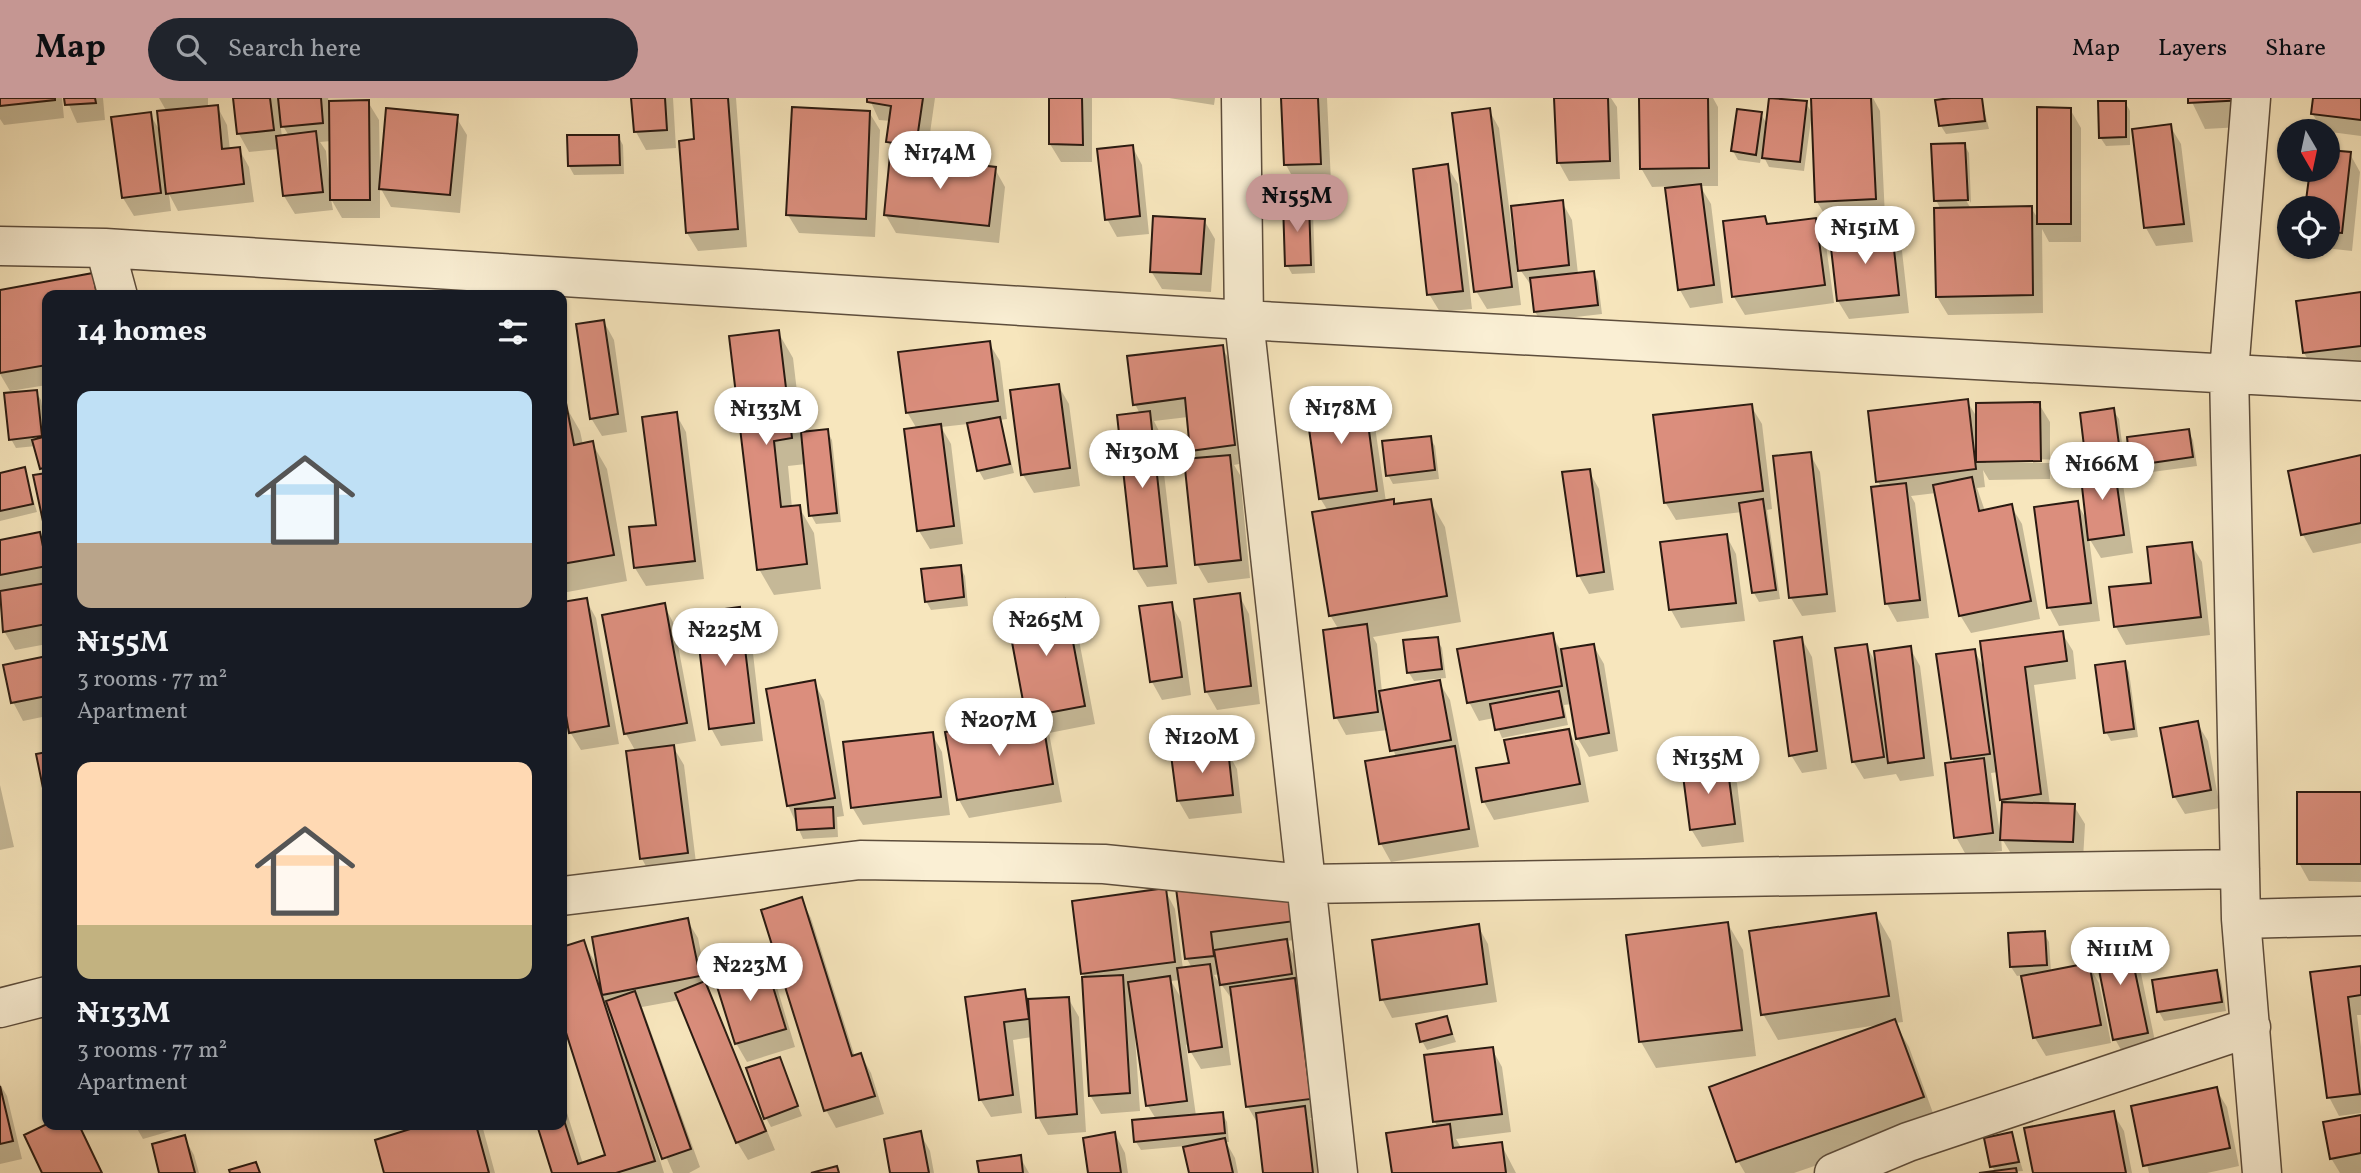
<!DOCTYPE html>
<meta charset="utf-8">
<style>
:root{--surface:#171b24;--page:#20242c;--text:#f1f3f6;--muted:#9ea1a6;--accent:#c59692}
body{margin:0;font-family:Vollkorn,serif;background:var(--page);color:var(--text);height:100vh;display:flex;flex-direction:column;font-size:26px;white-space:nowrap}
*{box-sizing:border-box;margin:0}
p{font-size:23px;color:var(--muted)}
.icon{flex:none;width:38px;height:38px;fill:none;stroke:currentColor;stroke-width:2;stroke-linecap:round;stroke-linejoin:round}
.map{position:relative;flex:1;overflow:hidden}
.sheet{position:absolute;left:42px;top:192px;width:525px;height:840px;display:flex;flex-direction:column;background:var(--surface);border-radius:14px;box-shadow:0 2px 5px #0004}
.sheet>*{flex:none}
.needle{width:46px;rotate:171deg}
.tools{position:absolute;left:2277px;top:21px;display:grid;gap:14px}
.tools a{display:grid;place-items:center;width:63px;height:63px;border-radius:50%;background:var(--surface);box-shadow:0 2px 5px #0004;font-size:35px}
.price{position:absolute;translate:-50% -60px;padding:0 16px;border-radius:24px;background:#fff;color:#222;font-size:23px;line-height:46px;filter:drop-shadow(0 2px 4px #0008)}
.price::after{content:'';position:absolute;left:50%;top:42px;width:21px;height:16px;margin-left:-10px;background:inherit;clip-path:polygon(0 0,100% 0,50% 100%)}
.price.on{background:var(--accent);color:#111}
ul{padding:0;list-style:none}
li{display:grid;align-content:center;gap:14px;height:371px;padding:0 35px}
li span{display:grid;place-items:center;height:217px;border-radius:14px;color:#555}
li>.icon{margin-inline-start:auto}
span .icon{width:126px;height:126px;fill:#fffc;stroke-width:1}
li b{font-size:30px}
h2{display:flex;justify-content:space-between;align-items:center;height:84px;padding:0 35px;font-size:30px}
header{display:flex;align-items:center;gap:42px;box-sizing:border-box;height:98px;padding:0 35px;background:var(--accent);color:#111}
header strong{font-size:33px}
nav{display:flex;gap:38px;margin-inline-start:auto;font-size:24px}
.search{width:490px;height:63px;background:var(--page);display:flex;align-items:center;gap:18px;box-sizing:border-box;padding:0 24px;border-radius:38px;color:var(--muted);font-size:26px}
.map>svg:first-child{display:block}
.shadow{fill:#0003;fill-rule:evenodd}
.building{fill:#db8e7d;stroke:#2a1a11;stroke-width:2}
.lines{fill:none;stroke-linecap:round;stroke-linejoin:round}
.street-casing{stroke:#5d4d3c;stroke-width:41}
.street{stroke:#faefd4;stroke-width:38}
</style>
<header>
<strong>Map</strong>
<div class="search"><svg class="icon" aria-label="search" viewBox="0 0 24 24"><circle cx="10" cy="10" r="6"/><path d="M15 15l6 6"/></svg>Search here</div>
<nav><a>Map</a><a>Layers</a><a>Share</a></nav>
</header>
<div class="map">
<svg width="2361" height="1075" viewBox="0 0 2361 1075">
<rect width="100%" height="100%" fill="#f7e6bd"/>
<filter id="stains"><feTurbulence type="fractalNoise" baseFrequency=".00286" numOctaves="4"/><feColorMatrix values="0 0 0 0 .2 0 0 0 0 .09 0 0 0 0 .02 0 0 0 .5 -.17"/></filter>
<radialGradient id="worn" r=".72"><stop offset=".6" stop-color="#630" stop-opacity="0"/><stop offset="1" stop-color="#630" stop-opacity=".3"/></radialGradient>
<!-- shadow -->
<path class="shadow" d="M0,0h62l2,20 -60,7 -4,-6z
M66,0h37l2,22 -28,3z
M159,0h49v9l9,-1 10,19 3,25 9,-1 10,18 5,35 -76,9 -9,-17 2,17 -37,5 -11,-18 27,-84 11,19 6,-21z
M234,0h94l1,5 39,-1 11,18 1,53 76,-56 11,18 -7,78 -69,-6 -11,-20v31h-38l-11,-19 2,11 -38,4 -11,-18 -5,-47 -30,3 -10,-18zM280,23l9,15 -7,1zM331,43l1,39h-3l-3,-29 -6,-9z
M633,0h40l3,50 -30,2 -10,-18z
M693,0h43l11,149 -49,4 -11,-18 9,-92z
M869,0h66l-9,63 69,8 10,18 -6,56 -103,-10 -11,-19 12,-56 -9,-16 3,-21 -12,-1z
M1050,0h42v64h-31l-11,-18z
M1169,0h46l-1,7z
M1283,0h44l4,84 -35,1 -10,-18z
M1556,0h55l6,9 3,72 -51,2 -10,-18z
M1641,0h72l5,9v79h-18l11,18 12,99 -33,5 -10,-18 -4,-104 -24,1 -11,-19z
M1813,0h60l7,13 5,106 -57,3 -11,-18z
M1966,0h15l8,31 -43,5 -5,-8z
M2190,0h68l1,28 -54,3z
M2314,0h47v38l-38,-5 -11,-18z
M2125,4l5,9v34l-24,1 -6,-9z
M1806,5l6,10 -8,58 -35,-4 -7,-14 -2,10 -22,-3 -5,-9 28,-37 7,12z
M2070,11l11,19v114h-32l-7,-13 1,84 -95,2 -11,-18 -1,-87h5l-5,-10 28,-56 5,9 2,50 -6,-12 -3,2 9,16 60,-1 8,12z
M1489,12l10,18 15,118 48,-44 10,18 6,54 15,-2 5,9 4,33 -61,7 -6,-9 -2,-24 -17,-24 5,41 -34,4 -11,-18z
M869,14l11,18 -5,107 -76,-4 -11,-18z
M2170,28l11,18 12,98 -37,4 -10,-18z
M618,38l5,9 1,29 -50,1 -5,-9z
M1132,48l10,19 7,69 -32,3 -10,-18z
M2328,54l22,2 10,18 -8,79 -36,-4h12v-39h-21l5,-38h16z
M1447,68l11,18 14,125 -32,3 -11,-18z
M1308,105l5,9 2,61 -23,1 -5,-9z
M1764,120l5,8 46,-6 10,18 9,65 -89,12 -11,-18 -9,-74z
M1204,122l11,19 -4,53 -49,-3 -11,-18z
M1891,135l11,18 7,62 -60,6 -11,-18z
M92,177l11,21h-56v89l-37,6 -10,-17v-82z
M2361,196v71l-46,6 -11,-18 -6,-50z
M604,224l10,18 13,92 -25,4 -11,-18z
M778,234l15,26 9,76 25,-3 5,9 9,82 -25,2 -5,-9 -5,-51 -18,2 4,42 7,-1 15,26 7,56 -47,6 -15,-26z
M989,245l11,18 7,58 -7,1 14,53 -30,7 -5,-9 -11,-47 -27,3 10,17 12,100 -33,5 -11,-18 -2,-102 -10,-17z
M1222,249l10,18 12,98 -10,2 6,10 10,103 -42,5 -11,-19 1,-104 -6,-10 -4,-33 -34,4 5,10 18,153 -30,3 -11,-18 4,-155 -5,-10z
M1058,287l11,19 11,82 -46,7 -11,-18 -11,-84z
M36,294l5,8 6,38v91l-1,-54 -10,-29 -20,2 -5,-9z
M1363,297l10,18 13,89 7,-1 3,5 34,-5 15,26 16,95 -88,15 4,7 5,48 57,-10 11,18 29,147 -88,15 -10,-18 -14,-82 29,-4 -8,-28 -42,5 -10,-18 3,-87 -9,-15 -2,-104 -8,-13z
M1967,303l11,18 61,-15 11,18v57l-61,1 -6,-10 2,17 -8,1 8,23 26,-5 11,18 18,95 -69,14 -11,-18 -24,-122 -25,3 4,7 14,115 -32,4 -10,-18 -14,-115 8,-1 -3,-7zM2050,361v4h-64v-3z
M562,307h3l15,26 3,14 9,-2 15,26 20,112 -65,12z
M1751,308l11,18 10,85 -5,1 13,89 -21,3 -5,-9 -12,-81 -66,8 -11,-18z
M2113,312l6,9 6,48 -11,1 9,16 10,69 -32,5 -12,-20 11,83 -41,5 -10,-19 28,-104 11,19 3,-53 -4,-7z
M676,316l10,18 18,147 -58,7 -11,-18 22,-42z
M2188,333l5,9 4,26 -60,8 -5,-9z
M1430,340l5,8 4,33 -46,5 -5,-9z
M1810,356l10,18 16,140 -34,4 -11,-18 -16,-140z
M2361,359v86l-48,10 -10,-18 -13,-63z
M24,371l13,43 -37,9v-46z
M1589,373l10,18 15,101 -25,4 -10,-18z
M39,436l8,14v96l-32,6 -11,-19 -4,-25v-64z
M1726,437l10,19 9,67 -64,7 -10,-18 -9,-67z
M2191,446l11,18 8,73 -84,10 -10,-18z
M960,469l5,9 3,30 -37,4 -5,-9z
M1239,497l10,19 11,90 -43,6 -11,-19z
M586,502l10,18 23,126 -38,6 -11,-18 -8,-50v-78z
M1064,503l11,18 20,105 -46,9 13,69 -93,16 -10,-18 71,-80 -2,-4z
M1171,506l10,18 10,73 -29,5 -10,-18 -11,-74z
M664,507l10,19 22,117 -24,4 12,20 13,106 -45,6 -10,-18 -6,-107 -10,-18z
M739,511l11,18 13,114 -42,5 -10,-18z
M2062,535l11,18 3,28 -42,6 16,120 24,1 11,18 -2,36 -70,-3 -12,-20 1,14 -36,4 -10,-18 -3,-78 21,-109 11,20zM1998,674l6,32 -4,29 -9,-60z
M1552,537l9,16 32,-6 11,19 14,87 -29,6 -11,-18 -6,-35 -8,1 4,20 -66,13 -8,-20 -15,3 -10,-19z
M1437,541l5,9 4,30 -32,3 -5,-8z
M1802,541l10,18 15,112 -25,4 -11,-18z
M1866,547l11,20 33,-17 10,18 14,110 -34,5 -4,-7 -32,5 -11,-18z
M47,560v58l-24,5 -10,-19 -8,-36z
M2124,565l5,9 9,65 -27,4 -5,-9z
M814,584l10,19 20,115 -7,1 1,20 -35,2 -15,-34z
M2197,625l11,18 12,67 -35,6 -11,-18z
M1568,632l11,19 10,53 -95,18 -10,-18 27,-38z
M932,636l10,18 8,63 -87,10 -11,-18z
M1227,653l10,18 5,44 -53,6 -11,-19z
M1726,666l11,19 7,59 -42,5 -11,-18z
M0,687l14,62 -14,3z
M2361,696v88l-52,-1 -10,-18z
M1288,778l16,63 -18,2 10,18 24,158 -10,1 9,16 5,39h-59l-6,-47 -11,-19 -14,-105 -13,-18 -1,-10 -6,1 6,9 11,81 -30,4 -15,-25 10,72 26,-3 5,9 2,20h-3l9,16 3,15h-47l-6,-27 -44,4 -5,-8 20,-23 -8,-13 -10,-69h-3l5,74 -39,3 -11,-19 -4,-116 -3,-5 82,-84 10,19 8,60 9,-1 -5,-9 -9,-69zM1181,882l3,23 -13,-22z
M801,801l10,19 44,139 6,-2 10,18 13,41 -48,14 -10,-18z
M1876,817l15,26 12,81 -8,1 14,24 28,77 -143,49h-49l-7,-12 140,-136 -100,15 -15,-26z
M687,822l11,18 10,51 67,161 -27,10 -11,-18 -57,-142 -38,7 58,160 -11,6h-16l-22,-52 -3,1 16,51h-110l8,-48v-28l21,67 24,-8 -45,-142v-65l21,-7 16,26z
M1728,826l15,26 13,106 -100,12 -15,-26 -13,-105z
M1478,828l10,18 9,58 -105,16 -10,-19z
M2044,835l5,9 2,30 37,-8 11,19 12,60 -65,13 -11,-18 -12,-63 -6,1 -6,-9z
M2127,838l10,18 20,97 -32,6 -10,-18z
M764,865l11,18 20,66 -48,15 -11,-19z
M2361,870v47h-4l4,32v66l-22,3 -10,-19 -17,-123z
M2216,874l5,9 5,30 -62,10 -5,-9 -5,-30z
M1024,893l6,10 38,-3 11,19 7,115 -38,3 -10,-18 -6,-80 -19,3 9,73 -31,4 -11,-18 -13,-101z
M1447,920l9,24 -29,8 -5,-9z
M1492,951l10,18 9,65 -55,7 6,10 39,-5 15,29h-122l44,-45 -3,-6z
M779,961l23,57 -31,11 -5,-9z
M0,986l7,12 15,63 -22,5z
M2216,991l11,18 12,59 -32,7h-58l-16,-66z
M2113,1015l11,18 8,42h-98z
M2361,1019v56h-21l-9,-15z
M135,1027h56l-48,14z
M424,1027h58l13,48h-109z
M920,1035l10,18 4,22h-42z
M1115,1036l10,19 3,20h-39z
M2012,1036l11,37 -32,2 4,-1 -3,-6z
M184,1039l10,18 5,18h-38z
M1020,1059l9,16h-48z"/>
<!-- building -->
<path class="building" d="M0,0h55v2l-55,6z
M64,0h31l1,5 -31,2z
M233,0h37l4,32 -37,4z
M278,0h43l2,25 -42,4z
M631,0h34l2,32 -33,2z
M691,0h37l10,131 -52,4 -7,-92 15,-2z
M867,0h56l-7,48 -30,-4 5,-36 -24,-4z
M1049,0h33l1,47 -34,-1z
M1281,0h37l3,66 -37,1z
M1554,0h54l2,63 -53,2z
M1639,0h69l1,70 -69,1z
M1769,0l38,3 -7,61 -38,-4z
M1811,0h60l5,101 -61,3z
M1951,0h31l3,23 -46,5 -4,-26z
M2188,0h57v2l-57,3z
M2313,0h48v22l-50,-6z
M369,2l1,100h-40l-1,-99z
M2098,3h28v36l-27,1z
M218,7l4,44 18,-2 4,37 -78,10 -9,-83z
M792,9l78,4 -4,108 -80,-4z
M2037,9l34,1v116h-34z
M386,10l72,7 -8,80 -71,-6z
M1490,10l22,179 -38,5 -22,-179z
M1737,11l25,3 -6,43 -25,-4z
M151,14l10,81 -39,5 -11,-81z
M2171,26l13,100 -40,4 -12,-99z
M316,33l7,61 -40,4 -7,-60z
M567,37h52l1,30 -52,1z
M1965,45l3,57 -34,1 -3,-57z
M1133,47l7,71 -35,4 -8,-71z
M2328,52l23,2 -9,81 -14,-1v-24h-23l5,-38h18z
M890,57l106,12 -7,59 -105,-11z
M1448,66l15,127 -36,4 -14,-126z
M1701,86l13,101 -36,5 -13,-102z
M1563,102l6,65 -51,6 -7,-65z
M1309,104l2,63 -26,1 -2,-63z
M2032,108l1,89 -97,2 -2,-89z
M1153,118l52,3 -4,55 -51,-2z
M1765,118l2,8 49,-6 9,67 -93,12 -9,-76z
M1892,133l7,64 -62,6 -7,-62z
M1594,173l4,34 -64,7 -4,-34z
M93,175l4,23h-50v69l-47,8v-83z
M2361,194v54l-58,7 -7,-52z
M604,222l14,94 -28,5 -14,-95z
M779,232l13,108 -18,3 7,66 19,-2 7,59 -50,6 -28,-234z
M990,243l8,60 -92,12 -8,-61z
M1223,247l12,100 -45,6 -5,-53 -52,7 -6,-49z
M1059,286l11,84 -49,7 -11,-85z
M37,292l5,46 -33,4 -5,-47z
M1364,295l13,98 -58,8 -14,-98z
M1968,301l8,70 -100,13 -8,-71z
M2040,304l1,59 -65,1v-59z
M562,305h4l8,42 19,-4 21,114 -52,9z
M1752,306l11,87 -99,12 -11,-88z
M2114,310l7,51 -35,4 -6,-50z
M1150,313l17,155 -33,3 -17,-154z
M677,314l18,149 -61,7 -5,-41 27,-2 -14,-108z
M1000,319l10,47 -33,7 -10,-48z
M941,326l13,102 -37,5 -13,-102z
M828,331l9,84 -28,3 -8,-84z
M2189,331l4,28 -63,9 -3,-29z
M47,338v31l-7,2 -8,-29z
M1431,338l4,34 -49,6 -4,-35z
M1811,354l16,142 -38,4 -16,-142z
M1230,357l11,105 -46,5 -11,-106z
M2361,357v68l-60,12 -13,-64z
M2114,366l10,71 -36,5 -8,-71z
M25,369l8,37 -33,7v-38z
M1590,371l14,103 -27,4 -15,-104z
M47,375v53h-3l-11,-51z
M1972,379l7,34 33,-7 19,97 -72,15 -26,-131z
M1906,385l14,117 -35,4 -14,-117z
M1394,401v5l37,-5 16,97 -118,20 -17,-104z
M1763,401l13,91 -24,3 -13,-90z
M2078,403l13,102 -44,5 -13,-101z
M40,434l7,34 -47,9v-35z
M1727,436l9,69 -67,7 -9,-68z
M2192,444l9,75 -87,10 -5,-40 42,-4 -4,-36z
M961,467l3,32 -39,5 -4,-33z
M47,485v41l-44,8 -3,-41z
M1240,495l11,93 -46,6 -11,-93z
M587,500l22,128 -40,7 -7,-40v-91z
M1065,501l20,107 -59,11 -20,-107z
M1172,504l10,75 -32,5 -11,-76z
M665,505l22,120 -63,11 -22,-119z
M740,509l14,116 -45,6 -14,-116z
M1367,526l11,88 -44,6 -11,-88z
M2063,533l4,30 -42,6 16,127 -41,6 -20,-159z
M1553,535l9,53 -95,17 -10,-54z
M1438,539l4,32 -35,4 -4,-33z
M1802,539l15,114 -28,5 -15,-115z
M1594,546l15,89 -33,6 -15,-90z
M1867,546l17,113 -32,5 -17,-114z
M1911,548l13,112 -36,5 -14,-112z
M1975,551l15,105 -39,5 -15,-105z
M47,558v40l-36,7 -8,-38z
M2125,563l9,68 -30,4 -9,-68z
M815,582l20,118 -48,8 -21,-117z
M1440,582l11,60 -61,11 -11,-60z
M1559,593l5,26 -69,13 -5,-26z
M1042,618l11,68 -96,16 -12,-68z
M2198,623l13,69 -38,7 -13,-69z
M1569,631l11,55 -98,18 -6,-34 33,-5 -5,-23z
M933,634l8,65 -90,11 -8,-66z
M674,647l14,108 -48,6 -14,-108z
M1455,648l14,83 -90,15 -14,-83z
M1228,651l5,46 -56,6 -6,-46z
M47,654v36h-4l-7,-34z
M1984,660l9,75 -39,5 -9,-75z
M1727,665l8,61 -45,6 -8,-62z
M2297,694h64v72h-64z
M2002,704l73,2 -2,38 -73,-2z
M833,709l1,21 -37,2 -2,-21z
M1289,776l6,47 -84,11 3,24 -29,3 -9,-71z
M1166,790l9,74 -94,12 -9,-73z
M802,799l50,159 9,-3 14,43 -51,15 -63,-201z
M1876,815l13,83 -128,19 -12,-84z
M688,820l12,58 -98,19 -10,-58z
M1728,824l14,108 -103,12 -13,-107z
M1479,826l8,60 -107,16 -8,-60z
M2045,833l2,34 -37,2 -2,-34z
M2127,836l21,99 -35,7 -20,-100z
M1287,841l5,35 -72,11 -6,-35z
M584,842l71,221 -39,12h-64l-15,-48h25v-11l16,50 27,-9 -43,-135v-73z
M765,863l21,68 -51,15 -21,-67z
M2089,865l12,62 -68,13 -12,-62z
M1210,866l12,83 -33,5 -12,-84z
M2361,868v29l-13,2 12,97 -33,4 -17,-126z
M2217,872l5,32 -65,10 -5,-32z
M1123,877l7,118 -41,3 -7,-119z
M1170,878l17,125 -41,5 -18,-124z
M1295,880l16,121 -65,8 -16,-120z
M705,883l61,150 -30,12 -61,-150z
M1025,891l4,30 -25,3 9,73 -34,5 -14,-103z
M635,893l56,158 -29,10 -56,-158z
M1069,899l8,117 -41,4 -8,-119z
M1447,918l5,18 -32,8 -4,-18z
M1895,921l29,78 -188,65 -27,-75z
M1493,949l9,67 -69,8 -9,-67z
M780,959l18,49 -34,13 -18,-51z
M0,988l13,55 -13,3z
M2217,989l13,61 -87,18 -12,-60z
M1305,1008l8,67h-50l-7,-60z
M2114,1013l12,62h-93l-9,-45z
M1223,1014l2,21 -91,9 -2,-22z
M2361,1017v38l-31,6 -7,-37z
M47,1026l32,1 23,48h-60l-18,-38z
M1450,1026l3,24 49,-6 4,31h-114l-6,-40z
M423,1027h53l13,48h-105l-9,-33z
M921,1033l8,42h-39l-6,-34z
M1115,1034l6,41h-33l-5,-35z
M2012,1034l7,30 -29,5 -6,-29z
M185,1037l10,38h-36l-7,-29z
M1225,1040l8,35h-44l-6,-26z
M1021,1057l2,18h-44l-2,-12z
M256,1064l4,11h-30l-1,-3z
M837,1068l2,7h-28z
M2016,1070l1,5h-38z"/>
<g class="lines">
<defs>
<path id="street" d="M1241,0l3,222 94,853
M2251,0l-22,274 12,547 21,254
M0,148l105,2 1139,72 1117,61
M105,150l13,48
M562,798l298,-36 244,4 200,20 936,-15
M2241,821l120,-3
M0,910l47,-12
M1834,1075l74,-31 343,-115"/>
</defs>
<!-- street casing -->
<use href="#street" class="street-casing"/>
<!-- street -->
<use href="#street" class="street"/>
</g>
<rect width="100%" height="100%" filter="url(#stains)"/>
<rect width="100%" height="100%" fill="url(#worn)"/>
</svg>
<div class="tools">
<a><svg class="needle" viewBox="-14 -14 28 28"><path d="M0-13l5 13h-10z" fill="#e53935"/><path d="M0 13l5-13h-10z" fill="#9ea1a6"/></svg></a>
<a><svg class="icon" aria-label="locate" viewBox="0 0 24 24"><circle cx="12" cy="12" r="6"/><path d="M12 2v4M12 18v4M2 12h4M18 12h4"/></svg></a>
</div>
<b class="price" style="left:940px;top:93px">₦174M</b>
<b class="price on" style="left:1297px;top:136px">₦155M</b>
<b class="price" style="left:1865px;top:168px">₦151M</b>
<b class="price" style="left:1341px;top:348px">₦178M</b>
<b class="price" style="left:766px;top:349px">₦133M</b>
<b class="price" style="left:1142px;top:392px">₦130M</b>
<b class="price" style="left:2102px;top:404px">₦166M</b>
<b class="price" style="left:1046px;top:560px">₦265M</b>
<b class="price" style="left:725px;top:570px">₦225M</b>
<b class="price" style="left:999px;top:660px">₦207M</b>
<b class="price" style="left:1202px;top:677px">₦120M</b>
<b class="price" style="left:1708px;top:698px">₦135M</b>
<b class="price" style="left:2120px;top:889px">₦111M</b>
<b class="price" style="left:750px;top:905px">₦223M</b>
<section class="sheet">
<h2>14 homes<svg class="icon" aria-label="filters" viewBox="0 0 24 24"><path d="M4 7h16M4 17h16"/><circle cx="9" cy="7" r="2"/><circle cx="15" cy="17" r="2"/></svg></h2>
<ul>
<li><span style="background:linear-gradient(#bfe0f5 70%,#b9a48a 0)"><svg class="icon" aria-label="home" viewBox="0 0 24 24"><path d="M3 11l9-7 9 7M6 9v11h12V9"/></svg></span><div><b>₦155M</b><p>3 rooms · 77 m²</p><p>Apartment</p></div></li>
<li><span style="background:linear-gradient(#ffd9b3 75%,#c2b280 0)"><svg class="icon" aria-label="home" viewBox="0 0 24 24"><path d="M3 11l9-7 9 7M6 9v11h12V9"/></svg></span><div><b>₦133M</b><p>3 rooms · 77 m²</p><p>Apartment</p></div></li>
</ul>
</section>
</div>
